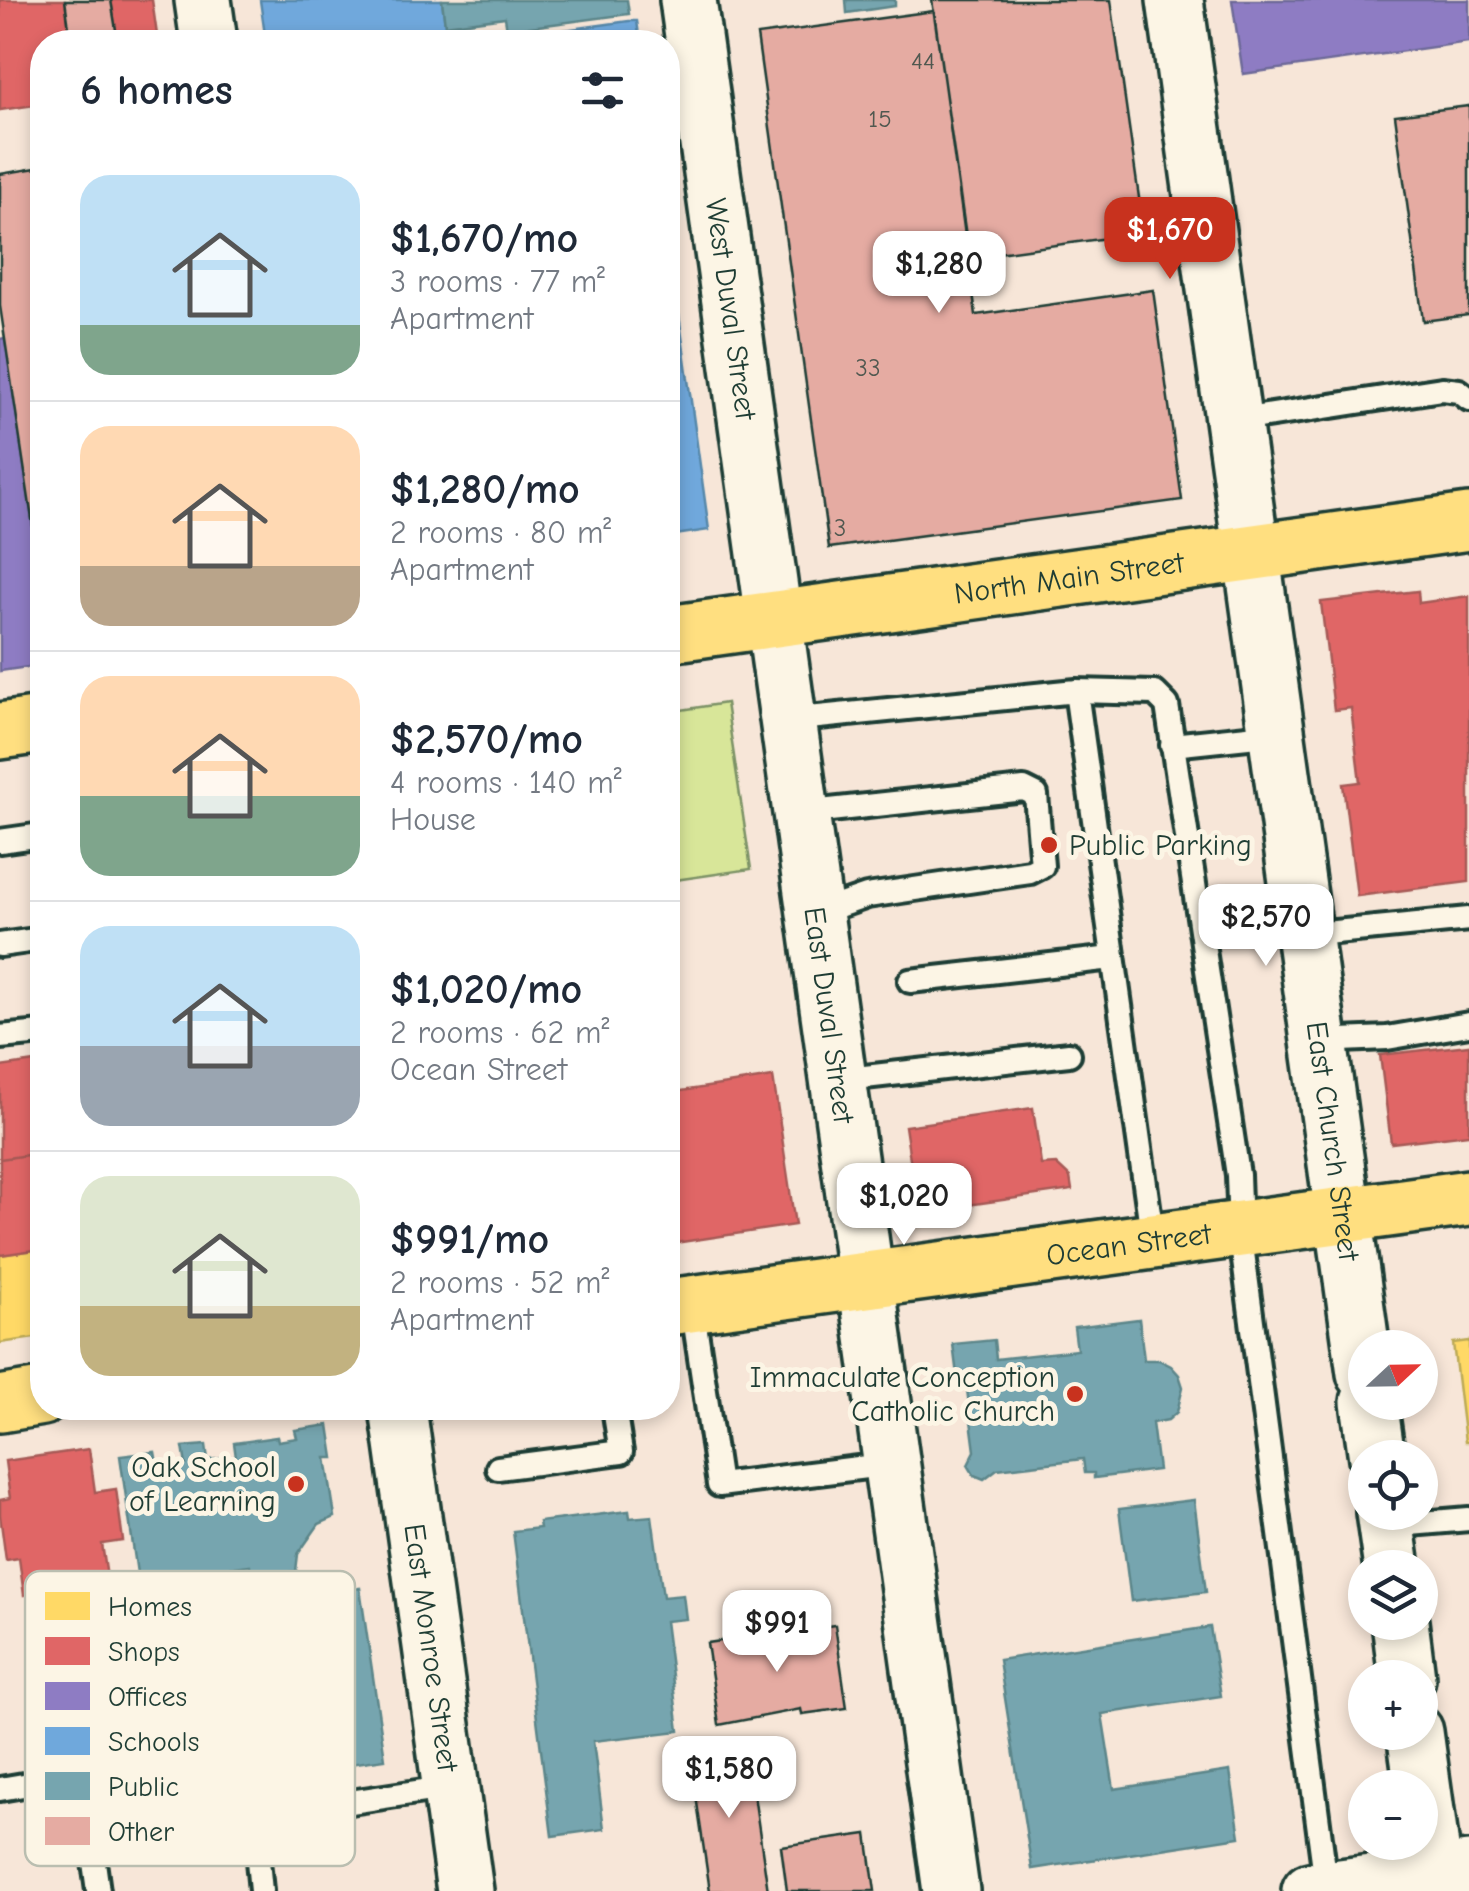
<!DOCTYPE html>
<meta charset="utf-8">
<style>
:root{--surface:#fff;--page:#f6f6f7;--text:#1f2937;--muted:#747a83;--line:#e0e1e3;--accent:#c8321e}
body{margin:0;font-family:"Comic Neue",sans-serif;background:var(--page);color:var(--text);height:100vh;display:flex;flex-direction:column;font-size:38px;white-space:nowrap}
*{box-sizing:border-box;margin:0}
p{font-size:32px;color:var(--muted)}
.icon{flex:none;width:55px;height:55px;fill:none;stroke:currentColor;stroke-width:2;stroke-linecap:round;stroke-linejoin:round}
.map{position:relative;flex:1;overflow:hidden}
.details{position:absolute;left:30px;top:30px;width:650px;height:1390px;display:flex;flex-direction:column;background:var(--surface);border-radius:40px;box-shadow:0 5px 15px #0003}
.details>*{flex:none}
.needle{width:65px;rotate:68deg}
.buttons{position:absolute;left:1348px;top:1330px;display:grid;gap:20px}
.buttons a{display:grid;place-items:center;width:90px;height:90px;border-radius:50%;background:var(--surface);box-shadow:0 5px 15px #0003;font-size:50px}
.price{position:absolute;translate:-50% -85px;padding:0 22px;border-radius:20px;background:#fff;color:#222;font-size:32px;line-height:65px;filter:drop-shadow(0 2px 5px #0008)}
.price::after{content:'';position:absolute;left:50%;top:60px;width:30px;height:22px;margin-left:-15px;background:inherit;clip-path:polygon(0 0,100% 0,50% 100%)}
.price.active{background:var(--accent);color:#fff}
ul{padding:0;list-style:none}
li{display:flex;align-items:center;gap:30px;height:250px;padding:0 50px}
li+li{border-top:2px solid var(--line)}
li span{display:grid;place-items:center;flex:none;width:280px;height:200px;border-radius:30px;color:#555}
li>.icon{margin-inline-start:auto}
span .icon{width:120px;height:120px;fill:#fffc;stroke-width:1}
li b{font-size:42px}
h2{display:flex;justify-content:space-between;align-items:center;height:120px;padding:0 50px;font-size:42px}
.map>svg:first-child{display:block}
.green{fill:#d8e699;stroke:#7c9266;stroke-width:2.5}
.homes{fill:#ffd966;stroke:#bcaa57;stroke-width:2.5}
.shops{fill:#e06666;stroke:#a65a57;stroke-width:2.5}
.offices{fill:#8e7cc3;stroke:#6d6998;stroke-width:2.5}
.schools{fill:#6fa8dc;stroke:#5788aa;stroke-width:2.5}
.public{fill:#76a5af;stroke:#5c868a;stroke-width:2.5;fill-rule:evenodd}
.building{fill:#e5aba2;stroke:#1f3d34;stroke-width:2.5}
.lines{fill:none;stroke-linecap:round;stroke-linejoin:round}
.lane-casing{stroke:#1f3d34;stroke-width:30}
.secondary-casing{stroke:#1f3d34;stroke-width:62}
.primary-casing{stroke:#1f3d34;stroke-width:62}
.lane{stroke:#fcf5e5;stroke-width:22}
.secondary{stroke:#fcf5e5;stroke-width:55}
.primary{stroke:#ffdf80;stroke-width:55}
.poi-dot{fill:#c8321e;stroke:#fcf5e5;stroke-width:4}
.labels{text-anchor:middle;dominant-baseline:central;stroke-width:10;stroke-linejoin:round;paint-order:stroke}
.number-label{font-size:25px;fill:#505850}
.street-label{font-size:30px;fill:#1f3d34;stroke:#fcf5e5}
.poi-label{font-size:30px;fill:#1f3d34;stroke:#fcf5e5;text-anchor:end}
.key{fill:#fcf5e5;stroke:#babeb0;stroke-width:2.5}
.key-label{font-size:28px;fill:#1f3d34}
</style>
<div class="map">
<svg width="1469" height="1891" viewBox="0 0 1469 1891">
<rect width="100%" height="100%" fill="#f7e6d8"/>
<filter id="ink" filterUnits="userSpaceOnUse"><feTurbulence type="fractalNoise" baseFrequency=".01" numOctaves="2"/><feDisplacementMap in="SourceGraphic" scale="20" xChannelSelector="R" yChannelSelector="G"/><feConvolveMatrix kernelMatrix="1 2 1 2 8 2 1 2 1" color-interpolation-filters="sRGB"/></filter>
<g filter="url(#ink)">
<!-- green -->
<path class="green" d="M726,703l25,166 -83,12v-169z"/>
<!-- homes -->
<path class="homes" d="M42,1249v88l-42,6v-88z
M1469,1341v101h-4l-12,-99z"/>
<!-- shops -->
<path class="shops" d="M0,0h65l6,42h-29v62l-42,6z
M111,0h41l6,42h-40z
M1418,591l1,12 50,-7v286l-112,14 -14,-112 17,-2 -9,-74 -17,2 -13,-108z
M1469,1045v89l-78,9 -11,-88z
M42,1061v92l-42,6v-92z
M773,1077l22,148 -127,19v-151z
M1033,1108l8,57 15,-1 14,13 2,13 -154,22 -13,-86z
M42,1153v96l-42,6v-96z
M89,1449l6,43 21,-3 7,52 -21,3 6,40 -84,11 -5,-37 -13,2 -6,-45v-15l10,-2 -5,-37z"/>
<!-- offices -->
<path class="offices" d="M1232,0h237v42l-226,32z
M5,338l37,248v79l-42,6v-332z"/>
<!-- schools -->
<path class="schools" d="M260,0h182l3,25 13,-2 2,19h-194z
M629,21h8l3,21h-162z
M668,236l41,294 -41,6z"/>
<!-- public -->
<path class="public" d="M442,0h185l2,14 -122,16 -2,-13 -60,8z
M846,0h49v6l-48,7z
M1139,1319l5,41h15l12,6 8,9 4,12 -6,25 -9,8 -16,3 6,47 -64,8v-5h-9l-2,-14 -86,10 -13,10 -10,-4 -6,-10 7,-14 -9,-69 -8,1 -5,-39 41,-4 2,19 81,-9 -3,-23z
M329,1425l5,33h-8l9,59 -16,7 -21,30 -2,17 -44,7 -2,-13 -112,15 -18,-124 35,-4 3,17 28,-4 -3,-18 23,-2 2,15 28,-3 -2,-14 43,-6 1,4 19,-3 -2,-8z
M1194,1500l12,92 -75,9 -12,-92z
M629,1511l1,7 22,-2 11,81 20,-2 3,24 -21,2 14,110 -86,10 11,88 -52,7 -39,-305 27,-3 -1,-6z
M360,1588l25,171 -170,24 -24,-171zM312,1682l3,19 -44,8 -4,-20z
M1210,1627l11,69 -119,18 12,75 116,-18 10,66 -208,32 -33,-209z"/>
<!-- building -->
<path class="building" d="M65,0h46l7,42h-47z
M932,0h179l33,233 -175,24z
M934,11l42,304 177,-25 29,210 -353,48 -72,-513z
M1469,106v209l-46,6 -28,-206z
M42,167v419l-42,-280v-132z
M835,1625l12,83 -45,6 -1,-5 -82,16 -12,-82 41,-6 1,5 43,-6 -1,-5z
M747,1747l21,144h-58l-20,-136z
M867,1834l8,57h-88l-6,-45z"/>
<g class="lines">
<defs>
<path id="lane" d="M1233,421l209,-32 17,2 10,8
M789,720l287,-29
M1172,745l104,-11
M802,813l222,-24 12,6 6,71 -12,6 -163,24 -52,18
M0,841l42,-6
M1304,935l165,-16
M0,945l42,-6
M910,981l202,-23
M0,1037l42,-4
M1319,1041l68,-3 82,-14
M838,1080l231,-26
M1153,1241l-77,-550 79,2 12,12 71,470 2,55 87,661
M692,1304l27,181 172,-21
M498,1468l123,-16 -7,-44
M1386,1526l83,-7
M0,1789l82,-14
M98,1891l-16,-116 21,-19 77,-13
M261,1891l-6,-61 4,-9 12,-7 179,-27"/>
<g id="secondary">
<path d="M203,0l6,42"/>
<path id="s1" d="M688,0l263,1891"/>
<path id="s2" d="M1175,0l190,1373"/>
<path d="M1369,1402l8,56"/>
<path id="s3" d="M398,1408l67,483"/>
<path d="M1384,1512l8,56"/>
<path d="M1400,1622l7,56"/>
<path d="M1415,1732l22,159"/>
<path d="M1310,1891l159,-21"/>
</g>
<g id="primary">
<path id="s4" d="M668,634l801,-112"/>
<path d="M0,731l42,-6"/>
<path id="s5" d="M668,1307l801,-109"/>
<path d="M0,1404l42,-7"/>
</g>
</defs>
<!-- lane casing -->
<use href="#lane" class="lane-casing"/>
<!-- secondary casing -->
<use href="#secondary" class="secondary-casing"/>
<!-- primary casing -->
<use href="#primary" class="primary-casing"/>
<!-- lane -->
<use href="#lane" class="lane"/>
<!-- secondary -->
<use href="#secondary" class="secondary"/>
<!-- primary -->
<use href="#primary" class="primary"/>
</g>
</g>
<!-- markers -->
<g class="poi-dot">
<circle cx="1049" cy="845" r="10"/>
<circle cx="1075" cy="1394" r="10"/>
<circle cx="296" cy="1484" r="10"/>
</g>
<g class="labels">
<!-- number labels -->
<g class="number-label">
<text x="923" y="60">44</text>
<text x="880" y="118">15</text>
<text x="868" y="367">33</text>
<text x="840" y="527">3</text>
</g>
<!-- street labels -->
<g class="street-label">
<text stroke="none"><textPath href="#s1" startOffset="312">West Duval Street</textPath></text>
<text stroke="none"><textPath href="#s4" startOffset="405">North Main Street</textPath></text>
<text stroke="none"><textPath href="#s1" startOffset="1025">East Duval Street</textPath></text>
<text stroke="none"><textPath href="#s2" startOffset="1152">East Church Street</textPath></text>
<text stroke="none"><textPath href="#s5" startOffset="465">Ocean Street</textPath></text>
<text stroke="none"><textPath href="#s3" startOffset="242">East Monroe Street</textPath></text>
</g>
<!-- poi labels -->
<g class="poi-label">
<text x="1069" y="845" text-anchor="start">Public Parking</text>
<text x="1055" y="1377">Immaculate Conception<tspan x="1055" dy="34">Catholic Church</tspan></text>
<text x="276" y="1467">Oak School<tspan x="276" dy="34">of Learning</tspan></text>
</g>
</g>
<!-- legend -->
<rect x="25" y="1571" width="330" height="295" rx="15" class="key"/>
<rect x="45" y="1592" width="45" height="28" fill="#ffd966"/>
<rect x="45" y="1637" width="45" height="28" fill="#e06666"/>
<rect x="45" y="1682" width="45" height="28" fill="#8e7cc3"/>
<rect x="45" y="1727" width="45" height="28" fill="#6fa8dc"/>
<rect x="45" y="1772" width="45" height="28" fill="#76a5af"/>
<rect x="45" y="1817" width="45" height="28" fill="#e5aba2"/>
<g class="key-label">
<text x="108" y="1616">Homes</text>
<text x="108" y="1661">Shops</text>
<text x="108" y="1706">Offices</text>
<text x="108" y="1751">Schools</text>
<text x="108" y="1796">Public</text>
<text x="108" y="1841">Other</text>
</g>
</svg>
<div class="buttons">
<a><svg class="needle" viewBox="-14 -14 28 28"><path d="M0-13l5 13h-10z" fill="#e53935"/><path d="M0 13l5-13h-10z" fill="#747a83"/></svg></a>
<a><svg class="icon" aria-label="locate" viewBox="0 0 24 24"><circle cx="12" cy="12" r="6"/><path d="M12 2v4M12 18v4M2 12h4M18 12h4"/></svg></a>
<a><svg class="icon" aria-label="layers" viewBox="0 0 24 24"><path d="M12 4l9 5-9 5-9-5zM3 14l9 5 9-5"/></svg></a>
<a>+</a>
<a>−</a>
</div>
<b class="price active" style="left:1170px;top:282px">$1,670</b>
<b class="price" style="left:939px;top:316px">$1,280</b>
<b class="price" style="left:1266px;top:969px">$2,570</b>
<b class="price" style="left:904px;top:1248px">$1,020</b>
<b class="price" style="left:777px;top:1675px">$991</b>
<b class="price" style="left:729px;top:1821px">$1,580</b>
<section class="details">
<h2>6 homes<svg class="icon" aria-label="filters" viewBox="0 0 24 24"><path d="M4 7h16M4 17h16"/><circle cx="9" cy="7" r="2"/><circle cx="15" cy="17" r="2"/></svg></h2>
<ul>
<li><span style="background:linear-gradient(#bfe0f5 75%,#7fa58c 0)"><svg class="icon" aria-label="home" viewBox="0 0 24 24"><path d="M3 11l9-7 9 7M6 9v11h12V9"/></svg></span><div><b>$1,670/mo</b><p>3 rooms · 77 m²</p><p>Apartment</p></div></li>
<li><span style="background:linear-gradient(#ffd9b3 70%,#b9a48a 0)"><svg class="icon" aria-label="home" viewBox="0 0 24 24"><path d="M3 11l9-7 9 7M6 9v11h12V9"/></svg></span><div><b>$1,280/mo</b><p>2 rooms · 80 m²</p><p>Apartment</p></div></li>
<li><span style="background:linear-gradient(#ffd9b3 60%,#7fa58c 0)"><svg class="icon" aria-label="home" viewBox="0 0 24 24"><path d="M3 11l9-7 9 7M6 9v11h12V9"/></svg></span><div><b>$2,570/mo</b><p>4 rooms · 140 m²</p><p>House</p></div></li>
<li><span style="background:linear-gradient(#bfe0f5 60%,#9aa5b1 0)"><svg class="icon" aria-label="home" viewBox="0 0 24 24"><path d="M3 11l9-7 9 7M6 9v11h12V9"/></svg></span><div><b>$1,020/mo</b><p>2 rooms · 62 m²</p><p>Ocean Street</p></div></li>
<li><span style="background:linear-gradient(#dfe7d0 65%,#c2b280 0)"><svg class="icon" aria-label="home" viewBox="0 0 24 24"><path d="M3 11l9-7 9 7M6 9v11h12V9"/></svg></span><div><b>$991/mo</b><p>2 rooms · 52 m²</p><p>Apartment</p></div></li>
</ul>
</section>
</div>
